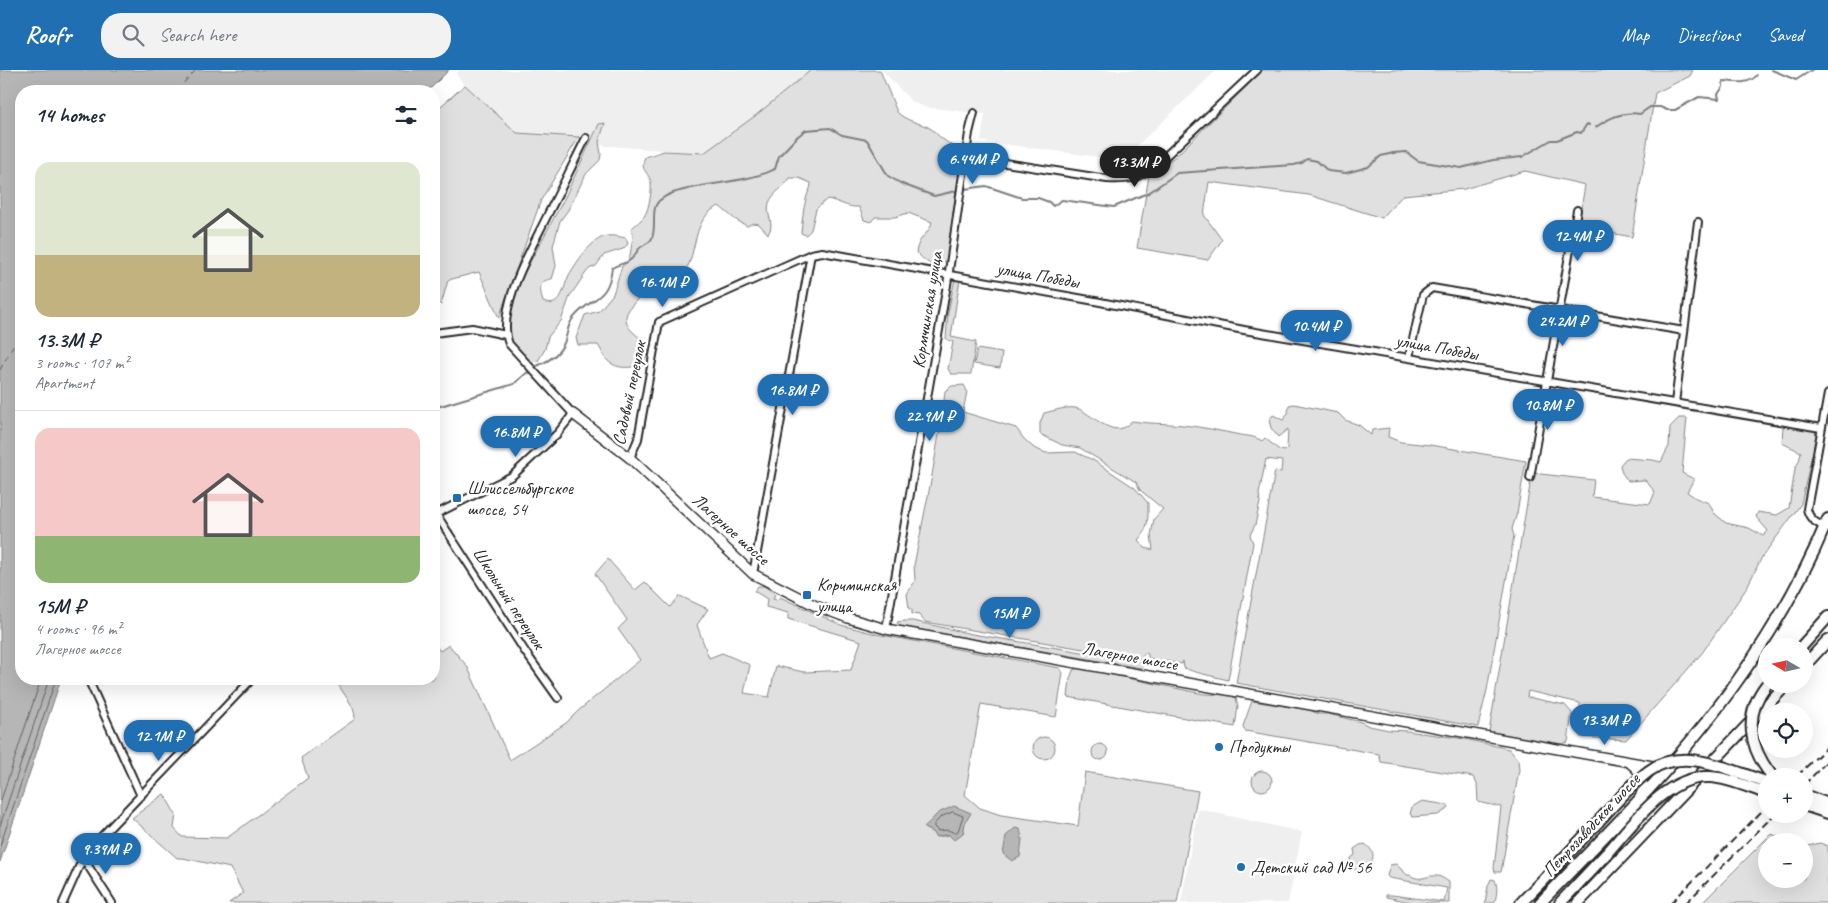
<!DOCTYPE html>
<meta charset="utf-8">
<style>
:root{--surface:#fff;--page:#f2f2f3;--text:#1f2937;--muted:#747a83;--line:#e0e1e3;--accent:#1f6fb2}
body{margin:0;font-family:Caveat,sans-serif;background:var(--page);color:var(--text);height:100vh;display:flex;flex-direction:column;font-size:19px;white-space:nowrap}
*{box-sizing:border-box;margin:0}
p{font-size:16px;color:var(--muted)}
.icon{flex:none;width:28px;height:28px;fill:none;stroke:currentColor;stroke-width:2;stroke-linecap:round;stroke-linejoin:round}
.map{position:relative;flex:1;overflow:hidden}
.sheet{position:absolute;left:15px;top:15px;width:425px;height:600px;display:flex;flex-direction:column;background:var(--surface);border-radius:20px;box-shadow:0 5px 20px #0002}
.sheet>*{flex:none}
.needle{width:32px;rotate:279deg}
.tools{position:absolute;left:1758px;top:568px;display:grid;gap:10px}
.tools a{display:grid;place-items:center;width:55px;height:55px;border-radius:50%;background:var(--surface);box-shadow:0 5px 20px #0002;font-size:25px}
.price{position:absolute;translate:-50% -42px;padding:0 11px;border-radius:18px;background:var(--accent);color:#fff;font-size:16px;line-height:32px;filter:drop-shadow(0 1px 2px #0008)}
.price::after{content:'';position:absolute;left:50%;top:30px;width:15px;height:11px;margin-left:-8px;background:inherit;clip-path:polygon(0 0,100% 0,50% 100%)}
.price.current{background:#222;color:#fff}
ul{padding:0;list-style:none}
li{display:grid;align-content:center;gap:10px;height:265px;padding:0 20px}
li+li{border-top:1px solid var(--line)}
li span{display:grid;place-items:center;height:155px;border-radius:15px;color:#555}
li>.icon{margin-inline-start:auto}
span .icon{width:90px;height:90px;fill:#fffc;stroke-width:1}
li b{font-size:21px}
h2{display:flex;justify-content:space-between;align-items:center;height:60px;padding:0 20px;font-size:21px}
header{display:flex;align-items:center;gap:30px;box-sizing:border-box;height:70px;padding:0 25px;background:var(--accent);color:#fff}
header strong{font-size:24px}
nav{display:flex;gap:28px;margin-inline-start:auto;font-size:18px}
.search{width:350px;height:45px;background:var(--page);display:flex;align-items:center;gap:12px;box-sizing:border-box;padding:0 18px;border-radius:20px;color:var(--muted);font-size:19px}
.map>svg:first-child{display:block}
.built{fill:#efefef}
.green{fill:#e0e0e0;stroke:#868686;fill-rule:evenodd}
.water{fill:#b6b6b6;stroke:#7e7e7e}
.lines{fill:none;stroke-linecap:round;stroke-linejoin:round}
.shore{stroke:#636363;stroke-width:1}
.stream{stroke:#7e7e7e;stroke-width:2}
.ferry{stroke:#5c5c5c;stroke-width:1;stroke-dasharray:6 5;stroke-linecap:butt}
.street-casing{stroke:#2b2b2b;stroke-width:10}
.secondary-casing{stroke:#2b2b2b;stroke-width:12}
.primary-casing{stroke:#2b2b2b;stroke-width:14}
.street{stroke:#fff;stroke-width:6}
.secondary{stroke:#fff;stroke-width:9}
.primary{stroke:#fff;stroke-width:10}
.rail{stroke:#2b2b2b;stroke-width:2;stroke-dasharray:8 4;stroke-linecap:butt}
.primary-bridge-casing{stroke:#2b2b2b;stroke-width:14;stroke-linecap:butt}
.primary-bridge{stroke:#fff;stroke-width:10}
.poi-dot{fill:#1f6fb2;stroke:#fff;stroke-width:2}
.labels{text-anchor:middle;dominant-baseline:central;stroke-width:5;stroke-linejoin:round;paint-order:stroke}
.street-label{font-size:18px;fill:#2b2b2b;stroke:#fff}
.poi-label{font-size:18px;fill:#2b2b2b;stroke:#fff;text-anchor:start}
</style>
<header>
<strong>Roofr</strong>
<div class="search"><svg class="icon" aria-label="search" viewBox="0 0 24 24"><circle cx="10" cy="10" r="6"/><path d="M15 15l6 6"/></svg>Search here</div>
<nav><a>Map</a><a>Directions</a><a>Saved</a></nav>
</header>
<div class="map">
<svg width="1828" height="833" viewBox="0 0 1828 833">
<rect width="100%" height="100%" fill="#fff"/>
<filter id="ink" filterUnits="userSpaceOnUse"><feTurbulence type="fractalNoise" baseFrequency=".02" numOctaves="2"/><feDisplacementMap in="SourceGraphic" scale="10" xChannelSelector="R" yChannelSelector="G"/><feConvolveMatrix kernelMatrix="1 2 1 2 8 2 1 2 1" color-interpolation-filters="sRGB"/></filter>
<g filter="url(#ink)">
<!-- built -->
<path class="built" d="M459,0h352l-56,46 -51,37 -109,-8 -9,-7 -7,-1 -62,-4 -52,-48 -9,-11z
M882,0h335l-95,90 -141,-19 4,-27 -61,-7 -12,-5z
M1198,739l104,23 -14,71h-107z"/>
<!-- green -->
<path class="green" d="M811,0h69l17,42c9,9 20,10 31,15 7,3 10,10 16,13 5,4 11,7 16,12 3,12 3,29 -4,39l-9,67c-9,16 -22,3 -31,-6 3,-17 13,-17 16,-30l-24,-9 -13,4h-20l-4,5 -7,-2 -5,-13c-12,1 -20,-6 -32,-8l-11,10 -5,21 -5,5 -5,-2c1,-11 2,-23 5,-34 1,-6 5,-9 5,-16l-12,-5h-9c-5,9 -17,14 -21,25 -4,12 7,20 -1,31l-9,-10 -6,-1 -6,3 -11,-6 -17,-14c-38,16 -12,78 -58,73 -4,11 -11,10 -20,15 -4,8 -16,15 -15,26 1,13 21,18 22,31 0,18 -29,21 -40,10 -5,-4 -6,-11 -10,-16h-20l-2,-7 9,-23 14,-4 14,-17 9,-28 6,-4 2,-6 3,-20 -2,-7c4,-4 11,-9 14,-14 4,-7 7,-24 6,-32 -2,-12 -12,-12 -6,-26l19,-6 40,2 51,-37z
M1263,0h430l-3,6 -35,17 -23,144 -54,-10 7,-42 -60,-14 -61,18 -61,6 -21,23 -73,-23 -100,-13 -5,33 18,25 -14,20 -71,-12 12,-73 27,-19z
M465,15l52,48 62,4 -38,63 -42,118 -20,-46 -31,8 -7,25 -7,-6v-187z
M605,53l-6,19 2,12 -1,6 -14,14 -18,36 -8,11 -7,25 3,20 -4,13c-15,1 -12,12 -9,23 6,2 10,3 15,-2 6,-7 7,-17 11,-25 7,-12 23,-37 38,-39 6,-1 13,1 19,2l2,6 -5,5 -19,6 -8,11 -7,3 -4,5 -15,22 -9,25 -13,16 -3,12 -7,12 -7,1 -19,-19 -3,-13 4,-28 7,-21 44,-82 35,-75z
M955,209h5l-9,58 25,5 -5,32h-20l-3,-5 5,-27 -7,-3 2,-27z
M977,279l25,4 -2,15 -26,-4z
M964,315l3,6 -4,21 53,16 8,11 10,9 12,5 29,-1 18,8 42,28 13,15c0,16 1,25 -10,37l7,8 8,2 -2,-15 3,-16 9,-10 -23,-19 -4,-8 -25,-15 -31,-19 -18,-3 -22,-11v-11l4,-10c10,-2 25,-8 35,-4 11,5 30,24 43,19 4,-1 7,-5 10,-7 17,3 34,2 51,4 19,2 38,6 57,10 8,1 14,1 22,6l3,-3 13,11 6,2 3,-2 1,-20 -10,8 -7,-9 -2,-8 4,-5 10,5 5,-7 1,-8 5,-1 44,9 7,7 14,5 12,10 1,-5 17,-2 -1,9 13,5 29,3 96,16 -9,52 -5,16 2,7 -27,154 -9,37 -242,-44 39,-212 6,1 1,-11 -16,-2 -7,35 1,8 -5,23 -5,10 3,8 -25,137 -33,-8 -11,-4 -1,-7 -1,3 -34,-6v-4l-4,-1 -2,6 -217,-37 -6,-7 -7,-1v-4l-3,-1 -2,-15 8,-13 -1,-16 17,-84 12,-70 2,-20 7,-5z
M1679,348h8l-5,55 12,6 -7,13 9,6 13,5 5,10 12,10 23,5 14,8 5,-5 -12,-14 2,-5 19,3 12,-7 6,-39 4,-8 2,-9 -19,-9 1,-17 32,4 1,6 -15,68 -39,53 -16,32 -44,64 -76,87 -46,-3v-34l-52,-12 -1,6 38,8 7,8 -4,29 -6,2 -73,-12 43,-259 62,7 -2,17 58,7 5,-12 -10,-12 -17,1 -6,-8 -2,-8 6,-7 27,2 8,2 8,-16 1,-19z
M608,489l27,31 10,-8 25,25 10,-11 28,13 -11,16 12,33 13,-5 28,12 -6,28 25,4 7,-31 28,6 47,-2 10,-29 -73,-22v-6l-22,-6 1,-8 -13,-8 4,-5h6l11,8 -2,5 4,1 3,-3 61,28 35,9 184,34 3,5 -7,44 -75,-13 -16,91 15,13 21,7 77,11 7,-54 113,19 -21,112h-948l14,-10 -13,-25 -47,-10h-6l-45,-40 32,-24 12,21 -2,13 8,9 45,1 81,-60 -7,-20 54,-39c0,-15 -12,-24 -18,-37l3,-3h94v-33l1,-1 5,6 9,-6 18,21 43,94 56,-37 12,-12 62,-51 -22,-31 9,-9 -32,-46zM965,753l-2,10c-9,1 -18,3 -27,4l-4,-5 -8,-4z
M904,551h9l59,13 171,28v4l-2,2 -242,-42 -2,-4z
M1079,598l125,26 26,1 6,3 2,8 -3,21 -167,-30 2,-18 3,-9z
M1252,631l57,9 10,4h9l33,8 8,4 20,4 18,1 58,8 44,10 9,11 1,10 -18,102h-6l-1,-4 7,-61 -23,-5 -1,-18 -4,-7 -92,-15 -2,-8 -134,-23 -2,-5z
M1033 678a11 11 0 1 1 22 0a11 11 0 1 1-22 0Z
M1092 682a8 8 0 1 1 16 0a8 8 0 1 1-16 0Z
M1252 711a10 10 0 1 1 20 0a10 10 0 1 1-20 0Z
M1422,731l26,4 1,3 -11,7 -25,2 -3,-3 2,-7z
M1771,764l6,2 7,5h-18v38h38v-32l16,-4 8,3v57h-126z
M1365,774c17,12 4,25 -12,26l-4,-7 2,-5 4,-3 -1,-6 6,-4z
M1396,794l11,11h3c10,8 18,-1 28,1 4,1 8,4 11,6v21h-33l-30,-6v-2h6l52,7 3,-14 -58,-10 -2,-2 3,-11z
M1491,809l4,1c3,7 2,16 -1,23h-9l3,-17z"/>
<!-- water -->
<path class="water" d="M0,0h449l-21,21h-407v588h40l-61,183z
M954,736l17,7 -6,10 -2,10 -9,7 -6,-6 -12,3 -4,-5 -8,-4 14,-15z
M1015,758l5,1 2,10 -2,18 -8,4 -9,-7 3,-18z"/>
<g class="lines">
<!-- shore -->
<path class="shore" d="M0,733l41,-124
M953,742l10,4 -5,15 -3,2 -7,-3 -10,1 -4,-4v-3l7,-7z
M0,756l49,-147
M0,776l56,-167"/>
<!-- stream -->
<path class="stream" d="M1772,0l24,10 16,-10
M1596,57c13,-9 27,-16 44,-13l10,-7h10l7,3h8l24,-13 20,2 -1,-5 5,-7v-6c12,1 26,4 34,-6
M965,119l21,-3 36,12h16l11,4 4,4 9,-6 52,7 36,-15 27,-19 117,-8 8,-2 5,-4 10,2 11,10 18,2 22,-6 13,-11 12,-3 13,-1 12,9 43,7 32,-8 29,-3 29,-17h6l20,-8 4,1 6,-9 2,1
M534,297c11,-4 25,-12 30,-24 4,-9 3,-20 12,-28 18,-19 32,-15 36,-47 6,-4 12,-4 17,-7 5,-3 6,-8 10,-12 3,-4 9,-5 12,-9 7,-12 -2,-31 9,-40 10,-8 21,-9 32,-12 27,-6 58,-7 83,-19l4,-13 19,-20 8,-6 24,-2 12,7 25,5 21,36 14,8 32,12 22,-5
M434,338l80,-24 16,-14"/>
<!-- ferry -->
<path class="ferry" d="M176,21l20,-21
M0,300l21,-39"/>
<defs>
<path id="street" d="M967,87l140,22c20,1 31,0 48,-13l102,-96
M434,263l38,-5 34,7
M1409,287l14,-62 9,-7 252,43
M1675,333l23,-181
M630,388l8,-19 21,-117 152,-68 11,-2 273,49 149,29 577,98
M1530,408l47,-268
M436,444l90,139 32,45
M434,445l78,-39 45,-42 16,-20 -64,-70c-14,-35 24,-98 39,-130 13,-25 25,-50 38,-76
M1825,457c-9,-4 -16,-8 -18,-18l21,-115
M753,504l58,-320
M886,559l61,-344 22,-152 5,-20
M88,609l53,117
M83,788l29,45
M63,833l20,-45 15,-18 154,-161"/>
<path id="secondary" d="M573,344l57,44 123,116 63,32 32,12 38,11 772,138
M1630,693c12,9 16,20 10,35"/>
<path id="primary" d="M1802,576l26,-29
M1804,596l24,-26
M1804,725l24,9
M1804,735l24,8
M1521,833l77,-81
M1540,833c45,-47 91,-92 133,-141 63,-72 118,-154 155,-243
M1560,833l47,-50
M1578,833l209,-219"/>
</defs>
<!-- street casing -->
<use href="#street" class="street-casing"/>
<!-- secondary casing -->
<use href="#secondary" class="secondary-casing"/>
<!-- primary casing -->
<use href="#primary" class="primary-casing"/>
<!-- street -->
<use href="#street" class="street"/>
<!-- secondary -->
<use href="#secondary" class="secondary"/>
<!-- primary -->
<use href="#primary" class="primary"/>
<!-- rail -->
<path class="rail" d="M1797,706l31,-30
M1804,715l24,-25
M1671,833l95,-96
M1686,833l89,-89"/>
<defs>
<path id="primary-bridge" d="M1767,614c-24,30 -18,64 5,92
M1598,752c16,-17 32,-37 51,-51 35,-26 82,0 117,11
M1607,783c26,-29 59,-78 103,-76 19,1 38,10 56,16"/>
</defs>
<!-- primary-bridge casing -->
<use href="#primary-bridge" class="primary-bridge-casing"/>
<!-- primary-bridge -->
<use href="#primary-bridge" class="primary-bridge"/>
</g>
</g>
<!-- markers -->
<g class="poi-dot">
<rect x="452" y="423" width="10" height="10" rx="2.5"/>
<rect x="802" y="520" width="10" height="10" rx="2.5"/>
<circle cx="1219" cy="677" r="5"/>
<circle cx="1241" cy="797" r="5"/>
</g>
<g class="labels">
<!-- street labels -->
<g class="street-label">
<text transform="translate(1038 205) rotate(10)">улица Победы</text>
<text transform="translate(927 240) rotate(-81)">Кормчинская улица</text>
<text transform="translate(1437 277) rotate(10)">улица Победы</text>
<text transform="translate(629 323) rotate(-78)">Садовый переулок</text>
<text transform="translate(731 459) rotate(42)">Лагерное шоссе</text>
<text transform="translate(509 528) rotate(57)">Школьный переулок</text>
<text transform="translate(1130 586) rotate(10)">Лагерное шоссе</text>
<text transform="translate(1591 755) rotate(-47)">Петрозаводское шоссе</text>
</g>
<!-- poi labels -->
<g class="poi-label">
<text x="467" y="418">Шлиссельбургское<tspan x="467" dy="21">шоссе, 54</tspan></text>
<text x="817" y="515">Корчминская<tspan x="817" dy="21">улица</tspan></text>
<text x="1229" y="677">Продукты</text>
<text x="1251" y="797">Детский сад № 56</text>
</g>
</g>
</svg>
<div class="tools">
<a><svg class="needle" viewBox="-14 -14 28 28"><path d="M0-13l5 13h-10z" fill="#e53935"/><path d="M0 13l5-13h-10z" fill="#747a83"/></svg></a>
<a><svg class="icon" aria-label="locate" viewBox="0 0 24 24"><circle cx="12" cy="12" r="6"/><path d="M12 2v4M12 18v4M2 12h4M18 12h4"/></svg></a>
<a>+</a>
<a>−</a>
</div>
<b class="price" style="left:973px;top:115px">6.44M ₽</b>
<b class="price current" style="left:1135px;top:118px">13.3M ₽</b>
<b class="price" style="left:1578px;top:192px">12.4M ₽</b>
<b class="price" style="left:663px;top:238px">16.1M ₽</b>
<b class="price" style="left:1563px;top:277px">24.2M ₽</b>
<b class="price" style="left:1316px;top:282px">10.4M ₽</b>
<b class="price" style="left:793px;top:346px">16.8M ₽</b>
<b class="price" style="left:1548px;top:361px">10.8M ₽</b>
<b class="price" style="left:930px;top:372px">22.9M ₽</b>
<b class="price" style="left:516px;top:388px">16.8M ₽</b>
<b class="price" style="left:1010px;top:569px">15M ₽</b>
<b class="price" style="left:1605px;top:676px">13.3M ₽</b>
<b class="price" style="left:159px;top:692px">12.1M ₽</b>
<b class="price" style="left:106px;top:805px">9.39M ₽</b>
<section class="sheet">
<h2>14 homes<svg class="icon" aria-label="filters" viewBox="0 0 24 24"><path d="M4 7h16M4 17h16"/><circle cx="9" cy="7" r="2"/><circle cx="15" cy="17" r="2"/></svg></h2>
<ul>
<li><span style="background:linear-gradient(#dfe7d0 60%,#c2b280 0)"><svg class="icon" aria-label="home" viewBox="0 0 24 24"><path d="M3 11l9-7 9 7M6 9v11h12V9"/></svg></span><div><b>13.3M ₽</b><p>3 rooms · 107 m²</p><p>Apartment</p></div></li>
<li><span style="background:linear-gradient(#f6c9c9 70%,#8fb573 0)"><svg class="icon" aria-label="home" viewBox="0 0 24 24"><path d="M3 11l9-7 9 7M6 9v11h12V9"/></svg></span><div><b>15M ₽</b><p>4 rooms · 96 m²</p><p>Лагерное шоссе</p></div></li>
</ul>
</section>
</div>
